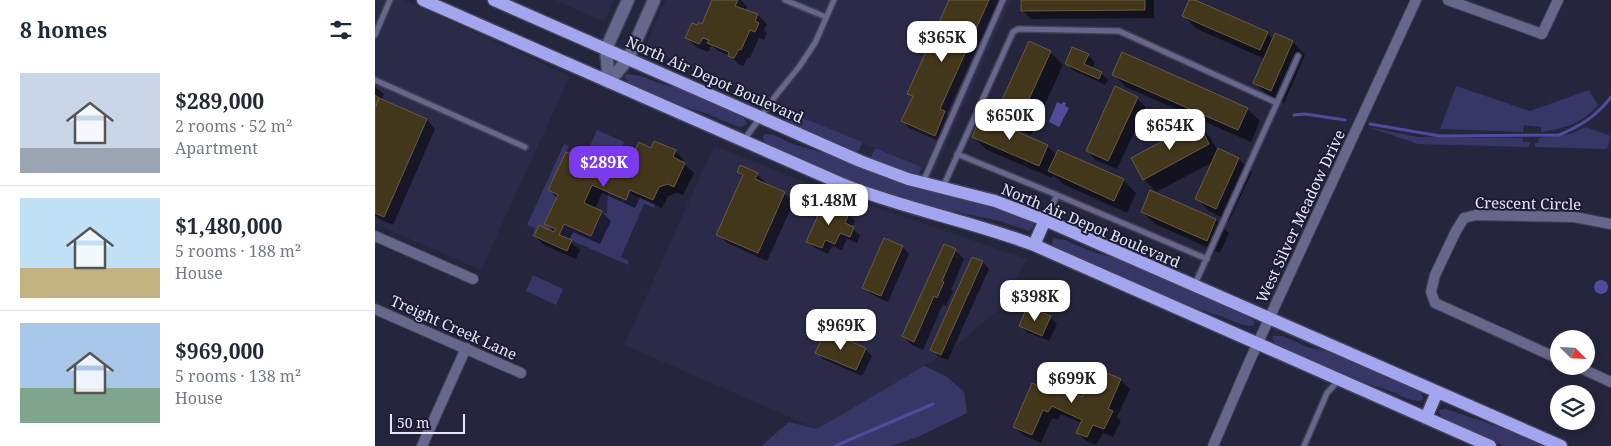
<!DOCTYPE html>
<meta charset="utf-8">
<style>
:root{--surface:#fff;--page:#f2f2f3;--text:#1f2937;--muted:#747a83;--line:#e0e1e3;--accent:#7c3aed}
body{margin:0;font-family:"Noto Serif",serif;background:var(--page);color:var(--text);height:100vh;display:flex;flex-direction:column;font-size:19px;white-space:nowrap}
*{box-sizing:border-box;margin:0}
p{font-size:16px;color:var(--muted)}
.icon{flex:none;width:28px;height:28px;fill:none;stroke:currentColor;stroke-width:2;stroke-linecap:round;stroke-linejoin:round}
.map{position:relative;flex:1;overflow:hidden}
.side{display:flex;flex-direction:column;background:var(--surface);width:375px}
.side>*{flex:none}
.needle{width:32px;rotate:114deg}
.tools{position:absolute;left:1175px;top:330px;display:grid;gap:10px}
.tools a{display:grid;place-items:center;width:45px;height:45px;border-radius:50%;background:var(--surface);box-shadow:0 2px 8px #0003;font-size:25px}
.scale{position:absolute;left:15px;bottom:12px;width:75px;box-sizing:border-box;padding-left:5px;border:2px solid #e6e7f8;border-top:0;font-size:14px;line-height:18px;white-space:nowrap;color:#e6e7f8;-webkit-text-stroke:4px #1b1b33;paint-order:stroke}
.price{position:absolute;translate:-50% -42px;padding:0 11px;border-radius:10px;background:#fff;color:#222;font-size:16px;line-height:32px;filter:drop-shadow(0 1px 2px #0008)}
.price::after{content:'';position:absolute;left:50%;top:30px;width:15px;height:11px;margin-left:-8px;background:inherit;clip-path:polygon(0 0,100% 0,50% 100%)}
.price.selected{background:var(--accent);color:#fff}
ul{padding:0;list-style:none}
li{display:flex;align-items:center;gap:15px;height:125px;padding:0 20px}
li+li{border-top:1px solid var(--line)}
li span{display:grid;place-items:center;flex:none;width:140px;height:100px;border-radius:0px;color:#555}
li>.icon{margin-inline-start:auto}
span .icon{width:60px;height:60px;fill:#fffc;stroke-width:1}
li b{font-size:21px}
h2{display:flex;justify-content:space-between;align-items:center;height:60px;padding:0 20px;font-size:21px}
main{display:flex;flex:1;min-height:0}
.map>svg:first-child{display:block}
.built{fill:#2b2a49}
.green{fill:#383667}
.water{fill:#504b9a}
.shadow{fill:#0007}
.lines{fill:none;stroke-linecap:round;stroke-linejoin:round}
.stream{stroke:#504b9a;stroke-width:3}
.building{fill:#42361b;stroke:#685b3f}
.service-casing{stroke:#404057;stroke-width:8}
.minor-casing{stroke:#404057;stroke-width:12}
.tertiary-casing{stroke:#404057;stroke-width:15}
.primary-casing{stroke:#404057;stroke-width:15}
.service{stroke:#66678b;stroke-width:5}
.minor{stroke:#66678b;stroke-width:10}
.tertiary{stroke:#66678b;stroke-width:12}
.primary{stroke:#a4a5ef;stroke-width:12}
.labels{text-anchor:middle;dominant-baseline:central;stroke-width:4;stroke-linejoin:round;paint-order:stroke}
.street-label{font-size:15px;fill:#e6e7f8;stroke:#1b1b33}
</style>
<main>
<section class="side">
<h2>8 homes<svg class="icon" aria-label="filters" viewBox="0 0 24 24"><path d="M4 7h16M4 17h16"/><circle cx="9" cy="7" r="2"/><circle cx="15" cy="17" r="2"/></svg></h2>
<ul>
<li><span style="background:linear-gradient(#c9d6e8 75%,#9aa5b1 0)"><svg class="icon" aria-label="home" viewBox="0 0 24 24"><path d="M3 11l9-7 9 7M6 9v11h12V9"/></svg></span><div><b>$289,000</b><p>2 rooms · 52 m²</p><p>Apartment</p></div></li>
<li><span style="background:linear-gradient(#bfe0f5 70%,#c2b280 0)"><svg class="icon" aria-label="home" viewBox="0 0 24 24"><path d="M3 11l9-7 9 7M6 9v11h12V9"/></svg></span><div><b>$1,480,000</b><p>5 rooms · 188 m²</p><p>House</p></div></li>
<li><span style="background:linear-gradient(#a9c7e8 65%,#7fa58c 0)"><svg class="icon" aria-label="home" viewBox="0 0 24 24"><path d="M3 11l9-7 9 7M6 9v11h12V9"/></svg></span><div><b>$969,000</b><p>5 rooms · 138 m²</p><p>House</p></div></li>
</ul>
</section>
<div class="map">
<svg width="1236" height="446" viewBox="0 0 1236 446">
<rect width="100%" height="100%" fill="#25253d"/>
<!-- built -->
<path class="built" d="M0,0h29l166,76 -89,194 -106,-46z
M180,0h59l-10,22z
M291,0h345l-77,172 -155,-64 -135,-60z
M339,146l109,43 204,70 -30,52 -46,39 -134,79 -193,-84z"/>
<!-- green -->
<path class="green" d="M253,74l13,2 18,7 21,6 56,24 8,5 3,5 -1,2 -7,2 -34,-14 -27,-8 -47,-20 -6,-7v-3z
M1081,86l74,25 59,-21 9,15c-17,19 -32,23 -57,27v-5l-17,-2 -1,7 -83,-3z
M404,108l83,34 -3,9 -4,1 -69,-30z
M993,127l50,10 105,1v4h7l-1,5 -111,-3z
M1211,127l25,9 -4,13 -72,-2v-4h3l1,-5 31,-4z
M222,130l27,12 -3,8 11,5 -4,9 5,14 -48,-21z
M390,134l9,1 16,8 49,15 50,21 86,23 50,16 7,4 2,4 -5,5 -29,-10 -96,-20 -58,-21 -77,-34 -6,-7v-3z
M189,144l5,2 -21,44 10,5 -14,29 12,5 -2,3 -15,-6 -5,10h-2l3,-8 -8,-3z
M500,148l47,19 -4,9 -43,-15 -4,-4z
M233,192l18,8 3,-7 26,11 -1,4 -10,-4 -23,53 8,4 -1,4 -69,-30 5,-11 27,12 11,-24 5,2z
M678,238l12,2 25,11 31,9 125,54 9,8 -2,4c-13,0 -23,-7 -36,-11 -56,-16 -108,-43 -161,-66l-4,-5z
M158,275l30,14 -7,16 -30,-14z
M899,336h9l24,11 23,5 89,38 4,7v3c-11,4 -23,-6 -33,-9 -39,-13 -75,-29 -112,-45l-7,-8z
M549,366l22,10 18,16 3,21 -49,24 -28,9h-129l28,-24 28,7z
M1071,409l56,19 42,18h-40l-61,-28 -4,-5v-3z"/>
<!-- water -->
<path class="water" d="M682,102l5,2 1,-2 3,1 -1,3 4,2 -10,19 -10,-5z
M1219 287a7 7 0 1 1 14 0a7 7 0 1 1-14 0Z"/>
<!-- shadow -->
<path class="shadow" d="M339,0h27l6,7 -1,4 12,4 9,9 -3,6 3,3 -3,7 -5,-2 -9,20 -2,-1 -5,9 -5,-2 -6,-7 -14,-6 -6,-6 -4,7 -12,-5 -9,-9 15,-13z
M576,0h48l-52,114 4,4 -10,24 -32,-14 -6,-7 11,-23 -5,-5z
M647,0h132v18l-123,1 -9,-9z
M816,0l76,33 7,7 19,2 12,13 -21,48 -17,-8 -12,-13 10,-23 -68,-30 -13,-13z
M675,52l13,13 -32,70 -20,-9 -13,-13z
M713,55l7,7 -3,7 9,4 7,7 -3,5 -32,-15 -7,-6z
M738,74l134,35 13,12 -9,21 -125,-55z
M0,87l9,7 -3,6 46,20 8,9 -42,96 -14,-6 -4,-4z
M762,98l9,9 -29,62 -21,-9 -9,-9z
M823,124l12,13 7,12 22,10 13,13 -23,49 -20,-10 -13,-13 17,-36 -57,30 -12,-13z
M599,137l73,9 10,9 66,25 13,13 -9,20 -64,-29 -10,-9 -1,3 -65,-28z
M280,142l20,9 9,9 -1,3 11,10 -11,22 -6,-2 -9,3 -6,12 -22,-10 -5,10 -33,-15 -7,16 7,3 9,9 -11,23 -27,-12 -4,9 11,9 -4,9 -32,-14 -9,-9 21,-2 -10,-10 11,-26 -8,-8 18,-37 68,27z
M363,172l19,2 9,9 -1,2 20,9 9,8 -27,59 -40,-18 -9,-9 25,-57z
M776,192l65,28 13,13 -9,20 -65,-29 -13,-12z
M450,204l24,10 6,7 -3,7 8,7 -3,8 -10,-4 -5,11 -10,-4 -4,8 -13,-6 -7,-6z
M528,247l6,7 -21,48 -17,-8 -7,-7z
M580,250l9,9 -13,31 2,2 -7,14 -3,-2 -20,46 -11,-5 -9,-9z
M597,258l11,4 6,7 -41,91 -10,-4 -7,-7z
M675,317l7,7 -8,17 -22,-9 -7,-7z
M490,349l7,7 -10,20 -39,-17 -6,-7z
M721,370l25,10 9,9 -13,28 4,4 -8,16 -10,-4 -7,12 -10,-4 -9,-9 4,-9 -20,-9 -3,6 -6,-2 -11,25 -18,-8 -9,-9 44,-30 25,3z"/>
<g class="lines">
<!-- stream -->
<path class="stream" d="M919,115l11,-1 40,6
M995,124l70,12 119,-1c21,-9 38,-19 52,-38
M460,446l98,-42"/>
</g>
<!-- building -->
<path class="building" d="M337,0h26l-3,6 23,8 -3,7 4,2 -4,9 -5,-2 -9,20 -2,-1 -5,9 -6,-2 1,-4 -22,-9 2,-3 -6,-2 -4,6 -14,-6 7,-15 5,2 2,-3 3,2z
M574,0h40l-49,109 5,2 -10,25 -34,-15 12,-25 -6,-2z
M646,0h124v10l-124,1z
M814,0h6l73,32 -8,18 -78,-34z
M900,33l18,8 -22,50 -18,-8z
M654,41l22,10 -33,72 -22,-10z
M697,47l17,7 -5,10 18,8 -3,7 -34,-15z
M747,52l126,56 -10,22 -126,-55z
M740,86l23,11 -30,64 -22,-10z
M0,95l4,3 -4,10z
M4,98l48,21 -43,98 -9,-4v-105z
M606,116l67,29 -9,21 -67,-29z
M823,122l11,22 -66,36 -12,-22z
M279,141l22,9 -3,7 12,6 -11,24 -6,-3 -9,3 -6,13 -23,-10 -4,10 -34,-15 -8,18 18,8 -11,25 -27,-12 -5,11 13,5 -5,11 -33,-15 5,-11 15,7 2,-3 -12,-5 14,-29 -10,-5 18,-38 18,7 1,-2 48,21 -5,-14 11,-22 12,6z
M843,148l21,10 -23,51 -21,-10z
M683,150l66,29 -10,22 -66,-30z
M365,165l18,8 -3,6 30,13 -27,61 -42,-18 27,-60 -6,-3z
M775,190l66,29 -9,22 -66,-29z
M449,202l25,11 -4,10 9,4 -4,10 -10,-4 -5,11 -10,-4 -3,8 -16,-6z
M509,238l19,8 -22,50 -19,-8z
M569,244l12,5 -14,32 2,1 -7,16 -3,-2 -20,46 -12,-6z
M597,257l11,4 -42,94 -11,-5z
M654,309l4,2v-2l18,7 -9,20 -23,-10 6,-14 2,1z
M451,331l40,17 -10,22 -41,-17z
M720,368l26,11 -13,30 5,2 -9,18 -11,-4 -6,12 -11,-4 6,-13 -30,-14 -4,6 -5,-2 -11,25 -19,-8 19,-44 25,11 3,-6 22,9z"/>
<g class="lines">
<defs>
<path id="service" d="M410,0l41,17
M0,35l15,-35
M0,80l150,67
M902,103l21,-47
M369,140l33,-46 22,-27 16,-24 19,-43
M582,154l100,41 150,64
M548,182l80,-182
M568,187l70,-155 5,-3 101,2 158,72 -83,183
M671,219l11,-24
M929,446l23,-53 11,-12"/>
<path id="minor" d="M1073,0l94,34 16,-34
M0,236l98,43
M0,309l146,64
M1184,359l-124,-56 -4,-11 4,-17 21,-44 8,-13 12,-3 98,2 37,7
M1201,366l35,16
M47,446l44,-98
M838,446l37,-86 166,-360"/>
<path id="tertiary" d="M234,82l19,-23 26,-59
M234,82l-3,-33 22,-49"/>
<path id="primary" d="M48,0l419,184c63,25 129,37 192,61l456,201
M119,0l366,161 48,18 87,22 50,19 516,226
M659,245l11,-25
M1051,418l11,-26"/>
</defs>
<!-- service casing -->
<use href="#service" class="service-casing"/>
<!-- minor casing -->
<use href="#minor" class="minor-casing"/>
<!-- tertiary casing -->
<use href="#tertiary" class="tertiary-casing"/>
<!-- primary casing -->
<use href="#primary" class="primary-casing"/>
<!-- service -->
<use href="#service" class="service"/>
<!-- minor -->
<use href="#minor" class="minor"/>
<!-- tertiary -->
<use href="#tertiary" class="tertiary"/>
<!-- primary -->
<use href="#primary" class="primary"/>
</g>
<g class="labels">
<!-- street labels -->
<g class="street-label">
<text transform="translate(340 79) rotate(24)">North Air Depot Boulevard</text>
<text transform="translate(1153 203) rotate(1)">Crescent Circle</text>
<text transform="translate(925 216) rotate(-65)">West Silver Meadow Drive</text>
<text transform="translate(716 225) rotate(23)">North Air Depot Boulevard</text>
<text transform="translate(79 327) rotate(24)">Treight Creek Lane</text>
</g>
</g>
</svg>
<div class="tools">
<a><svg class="needle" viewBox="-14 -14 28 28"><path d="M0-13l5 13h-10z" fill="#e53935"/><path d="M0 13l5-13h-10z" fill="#747a83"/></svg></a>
<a><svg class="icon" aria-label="layers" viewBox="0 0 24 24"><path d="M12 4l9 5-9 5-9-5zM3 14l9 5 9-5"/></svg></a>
</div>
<div class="scale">50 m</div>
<b class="price" style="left:567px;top:63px">$365K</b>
<b class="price" style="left:635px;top:141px">$650K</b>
<b class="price" style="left:795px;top:151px">$654K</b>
<b class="price selected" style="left:229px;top:188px">$289K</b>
<b class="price" style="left:454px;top:226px">$1.48M</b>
<b class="price" style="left:660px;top:322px">$398K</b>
<b class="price" style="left:466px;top:351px">$969K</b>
<b class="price" style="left:697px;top:404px">$699K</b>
</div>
</main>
